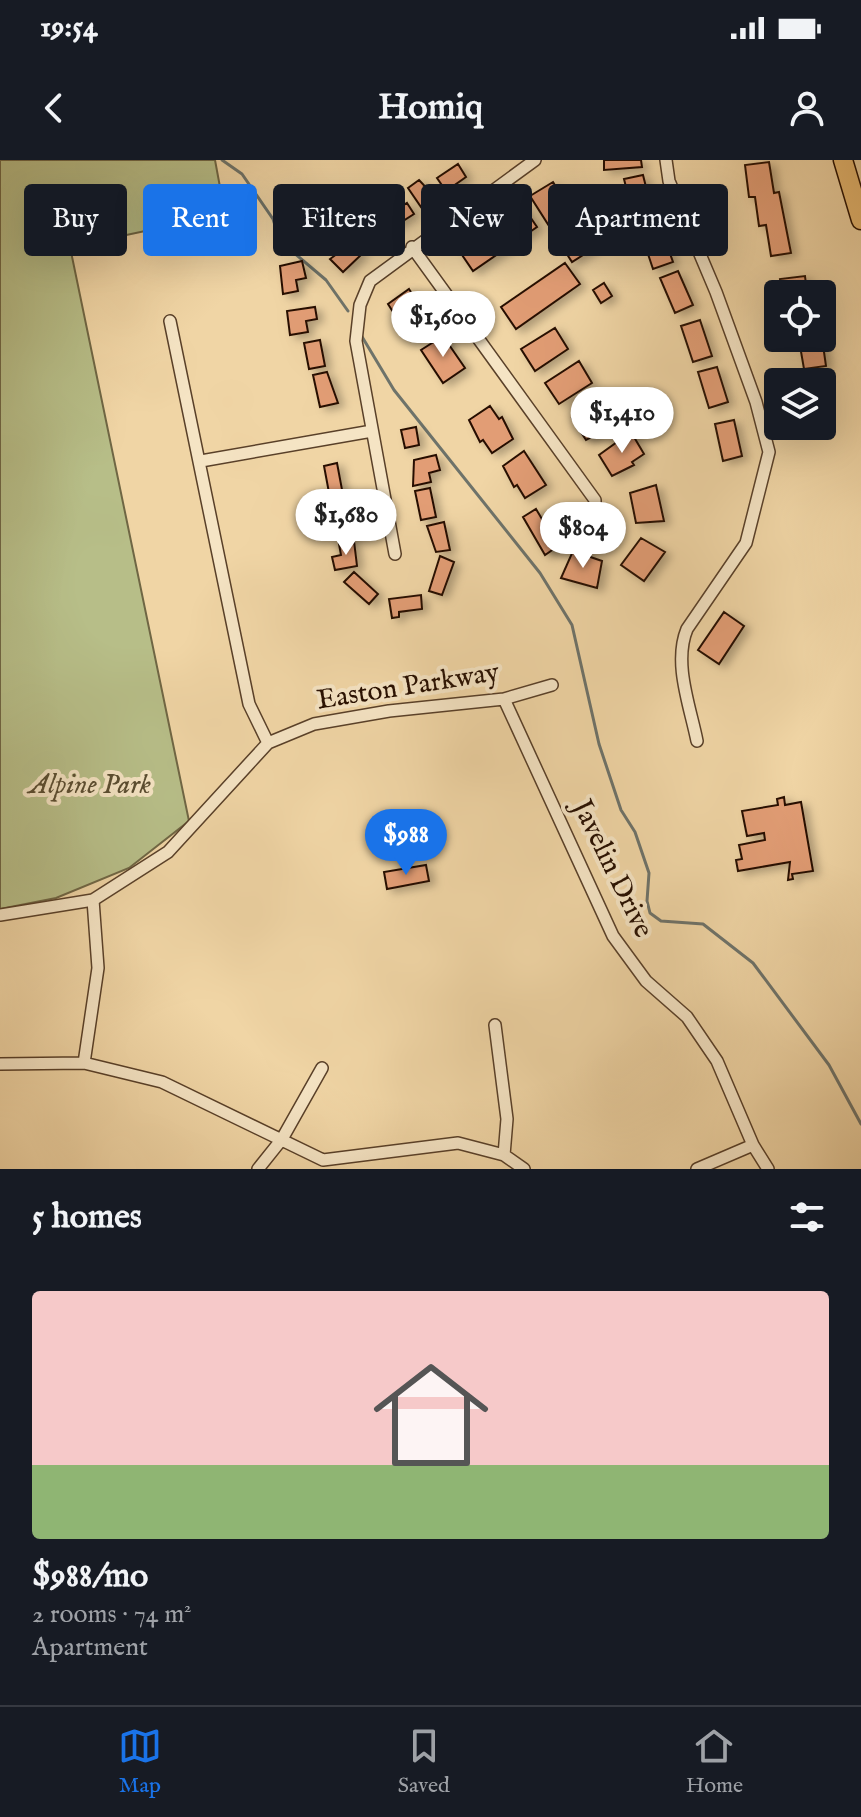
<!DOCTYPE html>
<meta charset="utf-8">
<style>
:root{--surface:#171b24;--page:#20242c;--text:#f1f3f6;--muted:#9ea1a6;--line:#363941;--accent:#1a73e8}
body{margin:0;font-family:"IM FELL English",serif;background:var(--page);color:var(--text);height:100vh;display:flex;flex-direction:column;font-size:30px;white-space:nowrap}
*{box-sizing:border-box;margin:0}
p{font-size:26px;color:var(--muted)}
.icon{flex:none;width:44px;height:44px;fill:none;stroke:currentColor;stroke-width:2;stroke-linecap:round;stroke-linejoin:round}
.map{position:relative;height:1009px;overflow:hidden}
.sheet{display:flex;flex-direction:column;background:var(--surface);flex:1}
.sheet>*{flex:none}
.banner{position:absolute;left:24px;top:24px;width:814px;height:72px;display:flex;gap:16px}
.tools{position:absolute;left:764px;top:120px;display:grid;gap:16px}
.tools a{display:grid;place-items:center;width:72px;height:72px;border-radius:8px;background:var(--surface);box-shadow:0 8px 32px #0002;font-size:40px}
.price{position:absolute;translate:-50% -68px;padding:0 18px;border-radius:28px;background:#fff;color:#222;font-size:26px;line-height:52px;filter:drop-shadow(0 2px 4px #0008)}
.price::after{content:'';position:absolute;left:50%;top:48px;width:24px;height:18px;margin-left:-12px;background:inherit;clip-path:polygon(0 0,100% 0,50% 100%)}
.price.active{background:var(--accent);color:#fff}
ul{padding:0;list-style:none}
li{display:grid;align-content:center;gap:16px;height:424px;padding:0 32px}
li+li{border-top:2px solid var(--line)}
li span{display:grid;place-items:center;height:248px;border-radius:8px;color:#555}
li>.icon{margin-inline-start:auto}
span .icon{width:144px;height:144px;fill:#fffc;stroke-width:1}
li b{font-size:34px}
h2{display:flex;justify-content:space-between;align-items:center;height:96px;padding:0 32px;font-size:34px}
.chip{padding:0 28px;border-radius:8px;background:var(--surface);box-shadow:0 8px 32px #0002;font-size:28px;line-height:72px}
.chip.active{background:var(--accent);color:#fff}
.status{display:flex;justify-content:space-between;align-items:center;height:56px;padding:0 40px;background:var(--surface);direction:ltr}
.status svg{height:22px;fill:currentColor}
header{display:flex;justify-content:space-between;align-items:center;height:104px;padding:0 32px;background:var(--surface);font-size:36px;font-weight:800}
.tab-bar{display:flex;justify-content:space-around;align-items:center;height:112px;border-top:2px solid var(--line);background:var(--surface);font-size:22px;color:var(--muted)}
.tab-bar a{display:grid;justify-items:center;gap:4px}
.tab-bar .active{color:var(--accent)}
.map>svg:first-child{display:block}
.green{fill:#b7be88;stroke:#6f6644;stroke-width:2}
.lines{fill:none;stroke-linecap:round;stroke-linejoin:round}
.stream{stroke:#6e736a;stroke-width:3}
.building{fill:#e29d75;stroke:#270f00;stroke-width:2;filter:url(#shadow)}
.minor-casing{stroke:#594029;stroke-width:14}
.primary-casing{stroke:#270f00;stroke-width:21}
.minor{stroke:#f5e4c4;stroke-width:11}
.primary{stroke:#e8ba72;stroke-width:18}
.labels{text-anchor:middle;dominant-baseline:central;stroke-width:8;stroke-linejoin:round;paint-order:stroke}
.street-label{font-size:28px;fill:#270f00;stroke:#f5e4c4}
.park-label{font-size:28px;font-style:italic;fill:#594c30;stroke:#f5e4c4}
</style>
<div class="status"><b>19:54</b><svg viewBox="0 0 49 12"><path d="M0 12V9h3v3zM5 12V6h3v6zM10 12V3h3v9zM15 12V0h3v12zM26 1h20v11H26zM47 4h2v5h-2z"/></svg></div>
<header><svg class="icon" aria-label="back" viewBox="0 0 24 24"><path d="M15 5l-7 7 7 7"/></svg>Homiq<svg class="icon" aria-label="person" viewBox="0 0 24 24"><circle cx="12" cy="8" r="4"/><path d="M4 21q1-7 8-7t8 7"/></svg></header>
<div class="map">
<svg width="861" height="1009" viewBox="0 0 861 1009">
<defs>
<filter id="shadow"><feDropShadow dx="6" dy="3.5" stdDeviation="4" flood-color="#0004"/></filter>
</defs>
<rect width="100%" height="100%" fill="#f0d5a5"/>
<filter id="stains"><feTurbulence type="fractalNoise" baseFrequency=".0025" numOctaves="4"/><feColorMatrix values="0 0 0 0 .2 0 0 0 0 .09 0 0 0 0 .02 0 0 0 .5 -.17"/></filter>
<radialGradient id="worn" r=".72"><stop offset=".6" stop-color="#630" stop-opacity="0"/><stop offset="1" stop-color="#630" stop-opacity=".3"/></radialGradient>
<!-- green -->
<path class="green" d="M0,0h215l10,54 -155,33 119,574 -60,47 -73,30 -56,11z"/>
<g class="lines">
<!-- stream -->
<path class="stream" d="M222,0l20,14 31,45 7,22 46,39 22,31
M361,175l33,55 146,183 32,52 27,119 22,66 14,22 14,41 -2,28 3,12 11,8 42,3 50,39 76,102 32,59"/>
</g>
<!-- building -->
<path class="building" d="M604,0h37l1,7 -38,3z
M769,2l5,31 5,-1 12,61 -20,3 -5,-31 -7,1 -4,-29h-6l-4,-32z
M458,4l8,13 -20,14 -9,-13z
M643,15l9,36 -19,4 -9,-36z
M419,20l16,17 -14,10 -13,-19z
M553,22l41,66 -22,14 -42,-66z
M407,43l7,11 -19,12 -7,-11z
M522,45l15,22 -64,44 -15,-22z
M380,62l7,13 -22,12 -8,-14z
M660,66l13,36 -20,7 -12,-36z
M352,83l10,11 -19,18 -13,-13z
M302,101l4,17 -10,2 2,11 -15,3 -3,-28z
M565,103l15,21 -64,45 -15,-22z
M678,111l15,34 -18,8 -15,-35z
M805,116l2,18h-25l-2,-15z
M604,123l8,13 -11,7 -8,-13z
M409,129l22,34 -22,14 -21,-33z
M315,147l2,12 -11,2 2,11 -18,3 -3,-24z
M700,160l12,36 -19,6 -12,-36z
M555,168l13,21 -33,22 -14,-22z
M443,176l22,32 -22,15 -22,-33z
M794,178h28l4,28 -22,3 -5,-29z
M320,180l5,26 -16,3 -5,-26z
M579,201l13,22 -33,21 -14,-21z
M717,207l11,35 -19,6 -11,-36z
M327,212l11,31 -18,4 -7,-32z
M604,236l14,21 -13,9 2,3 -21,11 -14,-22z
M490,246l9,13 3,-2 11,22 -21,14 -9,-13 -3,2 -11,-22z
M734,260l8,36 -19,5 -8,-37z
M416,267l3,18 -14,3 -4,-18z
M631,272l13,22 -12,8 2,3 -22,11 -13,-21z
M524,291l22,34 -21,13 -8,-13 -3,2 -11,-21z
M436,295l4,15 -11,3 2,9 -18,4 1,-26z
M337,303l6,32 -13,3 -6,-32z
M656,325l8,36 -28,2 -6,-30z
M430,328l6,29 -15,3 -6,-29z
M355,342l3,29 -18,4 -2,-10 5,-2 -4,-18z
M536,349l22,37 -13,9 -22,-38z
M444,362l6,28 -14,2 -9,-26z
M641,378l24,14 -21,29 -23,-16z
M354,381l3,25 -22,4 -3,-13 9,-2 -2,-11z
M573,391l29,10 -5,27 -36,-10z
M440,396l14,6 -12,33 -13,-4z
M354,412l24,22 -9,10 -25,-22z
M421,435l1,14 -23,3v5l-7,1 -3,-19z
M724,452l20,14 -25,38 -21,-14z
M784,637l1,8 16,-3 12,69 -21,3 1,5 -5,1 2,-18 -52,9 -2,-11 6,-1 -3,-14 26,-5 -1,-7 -17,3 -5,-25 36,-6 -1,-6z
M426,705l3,16 -42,8 -3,-17z"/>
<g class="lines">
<defs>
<path id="minor" d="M666,0l3,21 47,111 40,110 13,50 -23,91 -59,86c-14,34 3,77 10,112
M412,87l183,253v19
M170,161l79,383 19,39
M201,301l171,-30
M395,394l-39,-213 4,-36 10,-24 165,-121
M504,539l109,237 33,45 41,36 30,44 36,84 15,24
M0,755l93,-15 75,-48 100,-109 46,-19 75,-13 115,-12 48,-14
M495,865l12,94 -3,36
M84,903l14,-95 -5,-68
M0,904l84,-1 78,19 161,78 135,-17 46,12 20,14
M258,1009l24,-30 40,-71
M697,1009l56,-24"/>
<path id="primary" d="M843,0l18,60"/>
</defs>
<!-- minor casing -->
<use href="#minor" class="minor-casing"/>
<!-- primary casing -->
<use href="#primary" class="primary-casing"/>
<!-- minor -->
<use href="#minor" class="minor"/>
<!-- primary -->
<use href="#primary" class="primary"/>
</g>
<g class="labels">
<!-- street labels -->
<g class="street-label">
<text transform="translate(408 527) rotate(-9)">Easton Parkway</text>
<text transform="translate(612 709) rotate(64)">Javelin Drive</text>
</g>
<!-- park labels -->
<g class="park-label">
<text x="90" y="625">Alpine Park</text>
</g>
</g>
<rect width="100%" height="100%" filter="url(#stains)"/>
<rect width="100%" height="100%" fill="url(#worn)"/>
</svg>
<div class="tools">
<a><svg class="icon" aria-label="locate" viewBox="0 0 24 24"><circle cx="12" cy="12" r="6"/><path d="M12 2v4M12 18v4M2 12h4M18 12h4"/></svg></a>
<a><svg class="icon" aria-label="layers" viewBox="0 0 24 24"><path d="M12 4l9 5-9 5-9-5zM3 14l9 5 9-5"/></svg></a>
</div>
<b class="price" style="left:443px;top:199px">$1,600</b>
<b class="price" style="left:622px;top:295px">$1,410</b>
<b class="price" style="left:346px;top:397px">$1,680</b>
<b class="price" style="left:583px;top:410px">$804</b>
<b class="price active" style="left:406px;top:717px">$988</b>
<div class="banner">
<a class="chip">Buy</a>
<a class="chip active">Rent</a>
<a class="chip">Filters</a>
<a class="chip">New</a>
<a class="chip">Apartment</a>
</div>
</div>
<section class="sheet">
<h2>5 homes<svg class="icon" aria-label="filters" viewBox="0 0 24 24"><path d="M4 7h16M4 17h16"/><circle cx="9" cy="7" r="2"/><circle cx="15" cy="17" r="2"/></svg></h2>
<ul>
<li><span style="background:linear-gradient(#f6c9c9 70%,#8fb573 0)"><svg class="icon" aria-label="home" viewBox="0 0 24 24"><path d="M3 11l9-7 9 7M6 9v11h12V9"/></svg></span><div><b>$988/mo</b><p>2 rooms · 74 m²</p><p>Apartment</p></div></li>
</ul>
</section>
<nav class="tab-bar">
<a class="active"><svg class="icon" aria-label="map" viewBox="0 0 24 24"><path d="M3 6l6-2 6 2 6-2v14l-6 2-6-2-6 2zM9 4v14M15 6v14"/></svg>Map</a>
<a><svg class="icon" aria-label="saved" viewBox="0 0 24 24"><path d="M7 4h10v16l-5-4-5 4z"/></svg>Saved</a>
<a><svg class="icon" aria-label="home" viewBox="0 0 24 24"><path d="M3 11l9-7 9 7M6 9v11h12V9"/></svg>Home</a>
</nav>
